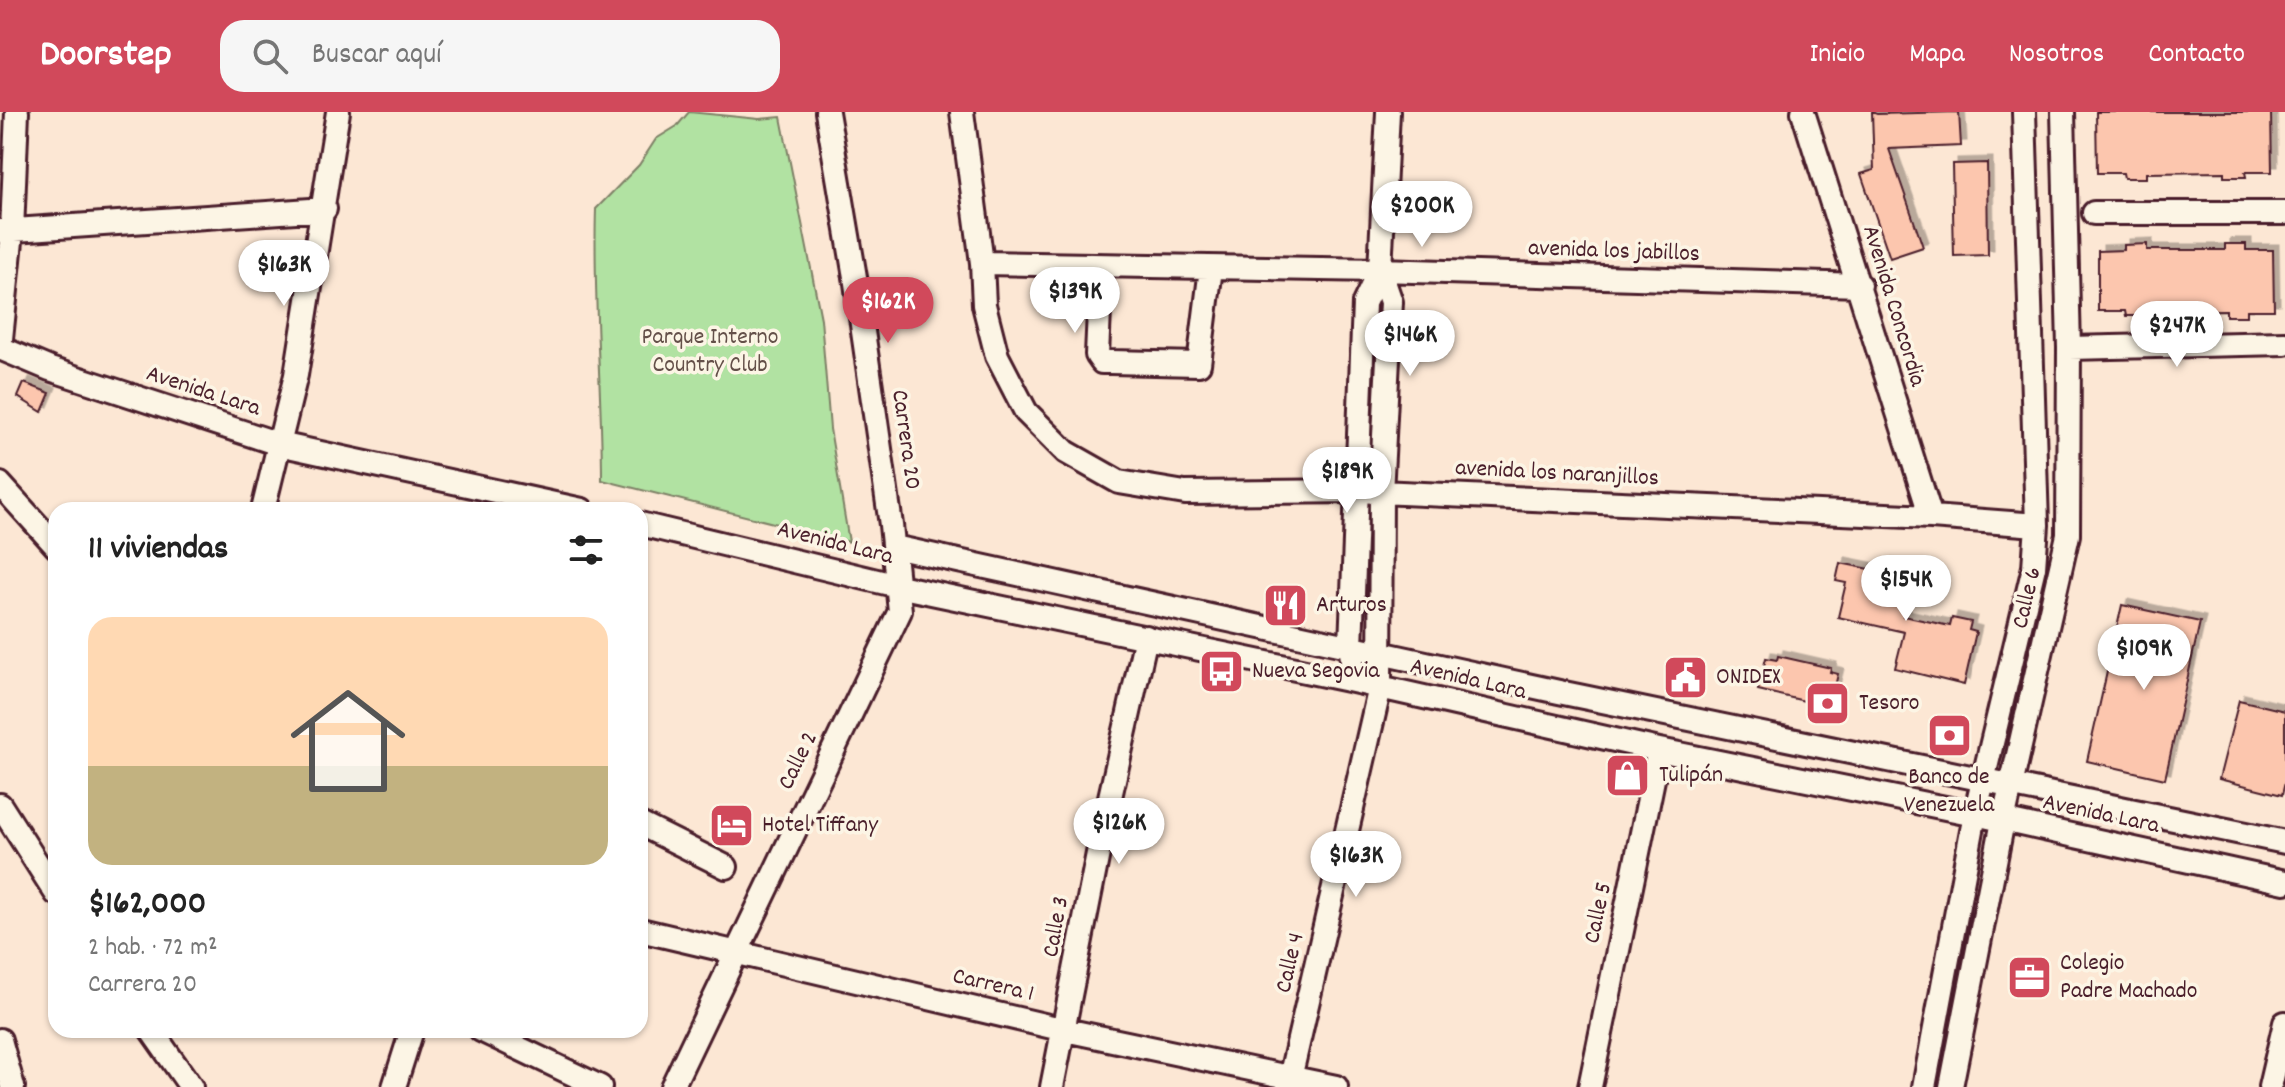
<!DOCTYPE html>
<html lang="es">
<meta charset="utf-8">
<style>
:root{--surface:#fff;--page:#f6f6f6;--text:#222;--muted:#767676;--accent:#d1495b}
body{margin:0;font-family:Dekko,sans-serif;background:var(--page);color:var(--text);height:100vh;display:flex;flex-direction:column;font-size:30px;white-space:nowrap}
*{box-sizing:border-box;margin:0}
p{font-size:26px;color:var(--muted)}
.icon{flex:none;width:44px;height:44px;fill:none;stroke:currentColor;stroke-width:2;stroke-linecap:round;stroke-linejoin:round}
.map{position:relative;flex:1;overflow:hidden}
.sheet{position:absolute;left:48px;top:390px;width:600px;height:536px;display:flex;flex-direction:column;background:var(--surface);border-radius:24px;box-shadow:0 2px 6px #0004}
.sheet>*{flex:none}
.price{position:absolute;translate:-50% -68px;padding:0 18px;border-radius:28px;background:#fff;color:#222;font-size:26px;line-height:52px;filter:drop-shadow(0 2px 4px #0008)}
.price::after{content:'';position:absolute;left:50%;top:48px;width:24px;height:18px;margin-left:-12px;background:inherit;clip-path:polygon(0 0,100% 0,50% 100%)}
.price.on{background:var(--accent);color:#fff}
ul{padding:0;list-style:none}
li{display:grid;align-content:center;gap:16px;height:424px;padding:0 40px}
li span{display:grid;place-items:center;height:248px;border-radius:24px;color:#555}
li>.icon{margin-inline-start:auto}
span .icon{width:144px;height:144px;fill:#fffc;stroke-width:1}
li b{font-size:34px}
h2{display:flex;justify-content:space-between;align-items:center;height:96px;padding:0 40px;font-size:34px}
header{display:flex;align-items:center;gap:48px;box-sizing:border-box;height:112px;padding:0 40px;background:var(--accent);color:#fff}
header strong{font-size:38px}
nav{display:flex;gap:44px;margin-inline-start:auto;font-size:28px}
.search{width:560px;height:72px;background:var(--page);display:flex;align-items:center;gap:20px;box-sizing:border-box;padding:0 28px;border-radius:24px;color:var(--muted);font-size:30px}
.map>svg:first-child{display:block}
.green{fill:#b1e2a2;stroke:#7e8066;stroke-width:2}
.building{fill:#fcc6ae;stroke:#4a1f2b;stroke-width:2;filter:url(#shadow)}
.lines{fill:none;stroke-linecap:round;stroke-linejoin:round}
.minor-casing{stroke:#4a1f2b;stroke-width:28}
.minor{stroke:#fcf5e5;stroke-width:22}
.labels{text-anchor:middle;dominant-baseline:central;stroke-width:7;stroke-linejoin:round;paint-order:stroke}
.street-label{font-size:24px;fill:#4a1f2b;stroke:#fcf5e5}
.park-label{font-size:24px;fill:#645049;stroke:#fcf5e5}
.poi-label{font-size:24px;fill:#4a1f2b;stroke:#fcf5e5;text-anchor:start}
</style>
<header>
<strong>Doorstep</strong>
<div class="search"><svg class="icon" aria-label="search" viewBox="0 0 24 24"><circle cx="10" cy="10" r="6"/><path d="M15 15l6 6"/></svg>Buscar aquí</div>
<nav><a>Inicio</a><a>Mapa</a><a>Nosotros</a><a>Contacto</a></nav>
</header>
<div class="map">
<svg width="2285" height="975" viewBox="0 0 2285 975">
<defs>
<filter id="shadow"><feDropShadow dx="5.5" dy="-5.5" stdDeviation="0" flood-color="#0004"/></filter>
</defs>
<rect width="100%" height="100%" fill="#fce7d4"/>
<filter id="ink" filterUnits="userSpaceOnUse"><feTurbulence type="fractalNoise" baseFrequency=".0125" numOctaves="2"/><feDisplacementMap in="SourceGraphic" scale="16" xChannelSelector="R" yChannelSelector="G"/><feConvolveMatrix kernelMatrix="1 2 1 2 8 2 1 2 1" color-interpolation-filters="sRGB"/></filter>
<g filter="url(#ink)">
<!-- green -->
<path class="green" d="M689,0l70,7 22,-2 40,202 9,110 19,113 -247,-62c0,-91 -9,-180 -6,-271l43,-44 17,-26 21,-13z"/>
<!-- building -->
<path class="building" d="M1872,0l5,2 82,-2 2,34 -72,3 34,98 -33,11 -29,-84 13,-4z
M2096,0h175l1,60h-27l1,5h-22v-5l-78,1v5h-22l-1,-5h-26z
M1987,51l1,92 -34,1 -2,-92z
M2147,132v6h78v-6h21v6h27l1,60h-27v6h-21v-6l-78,1v5h-22l-1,-5h-27v-60l26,-1v-5z
M24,271l26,10 -8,19 -24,-15z
M1840,451l45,9 1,-8 17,4 -1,8 9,2 -8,38 47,10 2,-8 19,4 -2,8 7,2 -12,53 -69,-17 9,-36 -66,-15 8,-34 -10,-2z
M2122,493l78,17 -35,157 -78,-18z
M1778,544l53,12 -1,4 8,2 -8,33 -72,-17 8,-32 11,2z
M2239,588l46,11v71l-3,13 -63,-16z"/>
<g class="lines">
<defs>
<path id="minor" d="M962,0l20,151 2,42 13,51 29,56 40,40 53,30 66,11 172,-2 574,26 106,8
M1803,0l128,405
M2094,101h191
M0,119l325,-22
M982,151l398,7 480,15
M1101,154l-4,89 5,7h9l88,2 12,-96
M0,236l50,21 229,75 303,66
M2069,236l216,-5
M0,237l12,-118 5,-119
M0,372l56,62
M263,398l33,-135 42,-263
M640,412l258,62 455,95 306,69 316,64 310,68
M894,435l665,145 726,150
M1353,569l-2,-35 13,-343 16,-33
M0,693l56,88
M640,712l86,43
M640,818l425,100 271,57
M151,918l40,57
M481,918l119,57
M0,928l13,47
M394,975l18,-57
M672,975l228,-476 -9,-86 -35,-242 -29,-171
M1052,975l50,-254 44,-196
M1288,975l92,-400 1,-194 10,-191 -11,-32 8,-158
M1590,975l69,-337
M1924,975l51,-273 59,-247 3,-42 -13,-413
M1951,975l52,-266 65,-286 1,-187 -6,-236
M2270,975l15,-64"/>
</defs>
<!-- minor casing -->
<use href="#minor" class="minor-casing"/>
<!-- minor -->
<use href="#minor" class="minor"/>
</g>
</g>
<!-- icons -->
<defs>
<symbol id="restaurant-square" viewBox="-11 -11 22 22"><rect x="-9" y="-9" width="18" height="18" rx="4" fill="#d1495b" stroke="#fcf5e5"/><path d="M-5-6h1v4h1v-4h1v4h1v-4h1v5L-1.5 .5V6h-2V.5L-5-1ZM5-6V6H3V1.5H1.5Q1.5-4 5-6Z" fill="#fff"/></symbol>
<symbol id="bus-square" viewBox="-11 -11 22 22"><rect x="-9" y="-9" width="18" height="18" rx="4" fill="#d1495b" stroke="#fcf5e5"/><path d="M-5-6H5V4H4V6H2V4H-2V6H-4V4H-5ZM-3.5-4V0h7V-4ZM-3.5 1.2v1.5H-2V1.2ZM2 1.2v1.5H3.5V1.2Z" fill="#fff"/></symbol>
<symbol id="civic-square" viewBox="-11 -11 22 22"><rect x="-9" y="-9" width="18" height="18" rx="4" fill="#d1495b" stroke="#fcf5e5"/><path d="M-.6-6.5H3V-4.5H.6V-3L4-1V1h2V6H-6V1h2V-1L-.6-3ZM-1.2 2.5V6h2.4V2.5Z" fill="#fff"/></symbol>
<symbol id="bank-square" viewBox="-11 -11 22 22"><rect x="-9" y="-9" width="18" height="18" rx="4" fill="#d1495b" stroke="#fcf5e5"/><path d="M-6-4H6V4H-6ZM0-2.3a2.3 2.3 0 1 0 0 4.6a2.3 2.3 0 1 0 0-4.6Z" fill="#fff"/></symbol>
<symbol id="shop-square" viewBox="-11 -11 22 22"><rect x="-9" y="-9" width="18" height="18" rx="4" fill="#d1495b" stroke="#fcf5e5"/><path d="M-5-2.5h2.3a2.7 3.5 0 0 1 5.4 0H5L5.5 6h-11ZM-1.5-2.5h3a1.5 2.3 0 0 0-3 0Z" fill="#fff"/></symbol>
<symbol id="hotel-square" viewBox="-11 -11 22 22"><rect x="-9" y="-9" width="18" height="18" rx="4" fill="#d1495b" stroke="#fcf5e5"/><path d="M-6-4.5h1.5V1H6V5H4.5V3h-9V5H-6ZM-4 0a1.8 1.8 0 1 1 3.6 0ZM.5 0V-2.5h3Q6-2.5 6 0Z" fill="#fff"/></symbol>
<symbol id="office-square" viewBox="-11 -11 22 22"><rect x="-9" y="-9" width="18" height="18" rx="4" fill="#d1495b" stroke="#fcf5e5"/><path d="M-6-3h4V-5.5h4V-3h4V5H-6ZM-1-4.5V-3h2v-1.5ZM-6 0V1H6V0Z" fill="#fff"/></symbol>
</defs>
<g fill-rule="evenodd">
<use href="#restaurant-square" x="1260" y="468" width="51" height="51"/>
<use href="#bus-square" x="1196" y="534" width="51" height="51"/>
<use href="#civic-square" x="1660" y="540" width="51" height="51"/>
<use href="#bank-square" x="1802" y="566" width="51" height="51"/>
<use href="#bank-square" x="1924" y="598" width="51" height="51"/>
<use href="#shop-square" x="1602" y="638" width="51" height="51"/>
<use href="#hotel-square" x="706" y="688" width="51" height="51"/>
<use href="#office-square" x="2004" y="840" width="51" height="51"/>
</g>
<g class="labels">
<!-- street labels -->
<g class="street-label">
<text transform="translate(1614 140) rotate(2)">avenida los jabillos</text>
<text transform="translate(1893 194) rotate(73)">Avenida Concordia</text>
<text transform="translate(203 280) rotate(18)">Avenida Lara</text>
<text transform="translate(905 328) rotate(82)">Carrera 20</text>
<text transform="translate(1557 362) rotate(3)">avenida los naranjillos</text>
<text transform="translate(835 432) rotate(14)">Avenida Lara</text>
<text transform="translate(2028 486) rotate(-77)">Calle 6</text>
<text transform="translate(1468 568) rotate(13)">Avenida Lara</text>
<text transform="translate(799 649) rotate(-64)">Calle 2</text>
<text transform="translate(2101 703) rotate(12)">Avenida Lara</text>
<text transform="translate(1599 801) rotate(-78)">Calle 5</text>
<text transform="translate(1057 815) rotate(-80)">Calle 3</text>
<text transform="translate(1291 851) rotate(-77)">Calle 4</text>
<text transform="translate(993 874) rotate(13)">Carrera 1</text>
</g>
<!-- park labels -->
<g class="park-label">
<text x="710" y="226">Parque Interno<tspan x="710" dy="28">Country Club</tspan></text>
</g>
<!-- poi labels -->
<g class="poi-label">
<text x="1316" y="494">Arturos</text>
<text x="1252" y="560">Nueva Segovia</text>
<text x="1716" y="566">ONIDEX</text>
<text x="1859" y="592">Tesoro</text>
<text x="1659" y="664">Tulipán</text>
<text x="1949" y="666" text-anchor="middle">Banco de<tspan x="1949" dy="28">Venezuela</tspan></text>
<text x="762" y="714">Hotel Tiffany</text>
<text x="2060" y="852">Colegio<tspan x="2060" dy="28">Padre Machado</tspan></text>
</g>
</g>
</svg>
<b class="price" style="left:1422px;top:137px">$200K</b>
<b class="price" style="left:284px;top:196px">$163K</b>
<b class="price" style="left:1075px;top:223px">$139K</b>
<b class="price on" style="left:888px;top:233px">$162K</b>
<b class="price" style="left:2177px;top:257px">$247K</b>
<b class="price" style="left:1410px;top:266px">$146K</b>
<b class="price" style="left:1347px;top:403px">$189K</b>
<b class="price" style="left:1906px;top:511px">$154K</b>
<b class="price" style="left:2144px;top:580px">$109K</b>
<b class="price" style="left:1119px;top:754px">$126K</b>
<b class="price" style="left:1356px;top:787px">$163K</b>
<section class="sheet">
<h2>11 viviendas<svg class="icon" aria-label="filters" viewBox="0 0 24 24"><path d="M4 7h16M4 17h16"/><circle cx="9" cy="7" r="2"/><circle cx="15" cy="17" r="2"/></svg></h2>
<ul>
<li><span style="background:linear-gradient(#ffd9b3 60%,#c2b280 0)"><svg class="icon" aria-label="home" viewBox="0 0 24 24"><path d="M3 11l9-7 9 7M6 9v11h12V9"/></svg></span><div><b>$162,000</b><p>2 hab. · 72 m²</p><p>Carrera 20</p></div></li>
</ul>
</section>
</div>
